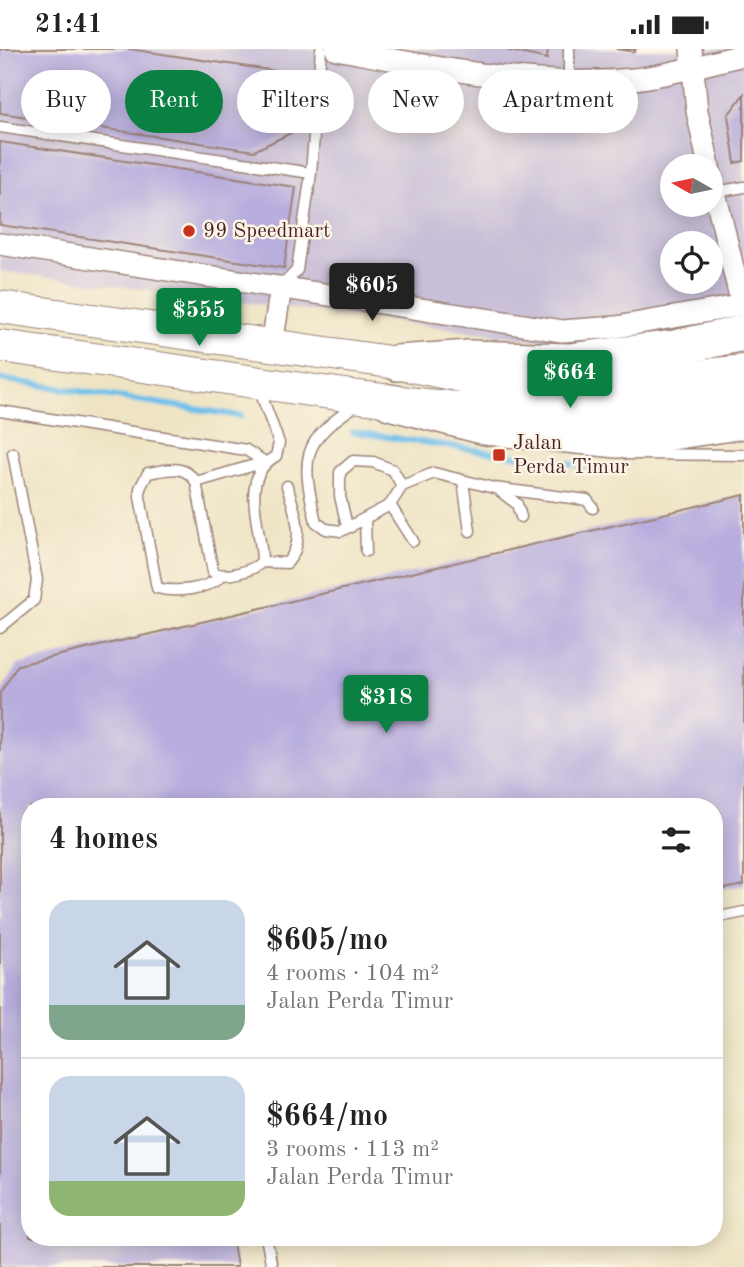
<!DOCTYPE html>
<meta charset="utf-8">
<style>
:root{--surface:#fff;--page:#f2f2f2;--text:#222;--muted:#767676;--line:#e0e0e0;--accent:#0b8043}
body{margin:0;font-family:"Old Standard TT",serif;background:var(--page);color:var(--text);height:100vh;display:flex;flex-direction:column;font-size:26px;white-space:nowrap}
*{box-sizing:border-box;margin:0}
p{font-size:23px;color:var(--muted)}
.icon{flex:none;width:38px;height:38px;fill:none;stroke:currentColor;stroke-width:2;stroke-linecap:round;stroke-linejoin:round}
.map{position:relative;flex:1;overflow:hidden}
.side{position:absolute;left:21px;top:749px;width:702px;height:448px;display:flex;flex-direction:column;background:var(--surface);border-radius:28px;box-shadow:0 4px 18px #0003}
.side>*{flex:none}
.guide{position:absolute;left:21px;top:21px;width:704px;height:63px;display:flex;gap:14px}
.needle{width:46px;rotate:279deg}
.fabs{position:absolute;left:660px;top:105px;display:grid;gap:14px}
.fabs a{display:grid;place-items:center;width:63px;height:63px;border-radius:50%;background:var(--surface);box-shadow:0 4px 18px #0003;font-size:35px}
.price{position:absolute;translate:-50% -60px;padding:0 16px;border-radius:7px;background:var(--accent);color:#fff;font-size:23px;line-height:46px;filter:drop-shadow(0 2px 4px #0008)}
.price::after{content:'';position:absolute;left:50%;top:42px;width:21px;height:16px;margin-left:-10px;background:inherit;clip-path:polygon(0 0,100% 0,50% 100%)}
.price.selected{background:#222;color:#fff}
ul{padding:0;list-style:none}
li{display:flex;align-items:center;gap:21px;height:175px;padding:0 28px}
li+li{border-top:2px solid var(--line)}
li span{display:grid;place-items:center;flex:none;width:196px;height:140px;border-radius:21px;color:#555}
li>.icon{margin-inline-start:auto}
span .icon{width:84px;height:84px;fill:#fffc;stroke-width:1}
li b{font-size:30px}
h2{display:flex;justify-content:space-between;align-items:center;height:84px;padding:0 28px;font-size:30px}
.chip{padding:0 24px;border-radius:32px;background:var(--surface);box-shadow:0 4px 18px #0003;font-size:24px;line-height:63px}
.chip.selected{background:var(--accent);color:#fff}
.status{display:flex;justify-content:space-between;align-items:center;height:49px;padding:0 35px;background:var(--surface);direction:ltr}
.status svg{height:19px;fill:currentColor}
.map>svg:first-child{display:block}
.industrial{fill:#c9bfd8;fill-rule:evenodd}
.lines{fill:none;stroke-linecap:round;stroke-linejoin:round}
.stream{stroke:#6fbfea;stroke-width:6}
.building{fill:#b8adde}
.lane-casing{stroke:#9c8278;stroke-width:13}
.street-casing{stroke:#9c8278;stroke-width:24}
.secondary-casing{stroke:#9c8278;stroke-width:34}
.primary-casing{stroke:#9c8278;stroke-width:38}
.lane{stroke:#fff;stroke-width:10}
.street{stroke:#fff;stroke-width:21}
.secondary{stroke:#fff;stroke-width:32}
.primary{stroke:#fff;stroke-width:35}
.poi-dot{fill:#c8321e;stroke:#fcf5e5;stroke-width:2.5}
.labels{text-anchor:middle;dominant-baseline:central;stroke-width:5;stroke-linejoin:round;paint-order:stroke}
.poi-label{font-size:21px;fill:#4a1f2b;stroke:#fcf5e5;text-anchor:start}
</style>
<div class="status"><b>21:41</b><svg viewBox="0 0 49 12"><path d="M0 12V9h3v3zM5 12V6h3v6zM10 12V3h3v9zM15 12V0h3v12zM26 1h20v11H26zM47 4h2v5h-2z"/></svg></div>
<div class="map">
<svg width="744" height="1218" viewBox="0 0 744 1218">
<rect width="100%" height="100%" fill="#fcf5e5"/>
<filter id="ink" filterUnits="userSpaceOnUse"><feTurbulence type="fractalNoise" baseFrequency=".0143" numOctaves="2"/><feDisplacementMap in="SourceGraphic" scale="14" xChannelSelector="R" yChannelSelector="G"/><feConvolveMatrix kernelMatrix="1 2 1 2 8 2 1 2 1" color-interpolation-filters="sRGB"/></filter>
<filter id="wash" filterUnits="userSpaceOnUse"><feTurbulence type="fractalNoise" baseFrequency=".00686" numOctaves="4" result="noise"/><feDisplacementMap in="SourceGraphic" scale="28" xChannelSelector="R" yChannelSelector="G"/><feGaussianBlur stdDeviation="1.57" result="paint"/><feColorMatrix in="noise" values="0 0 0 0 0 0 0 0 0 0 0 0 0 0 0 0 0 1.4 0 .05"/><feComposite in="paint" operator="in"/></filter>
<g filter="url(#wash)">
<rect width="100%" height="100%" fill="#eee4c4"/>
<!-- industrial -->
<path class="industrial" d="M0,0h744v263l-175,32 -569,-73zM672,117h38v39h-38zM672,194h38v39h-38z"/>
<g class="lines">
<!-- stream -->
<path class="stream" d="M0,330l241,37
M353,383l240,35"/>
</g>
<g id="blocks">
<!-- building -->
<path class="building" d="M0,0h129l173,26 -9,57 -39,19 -254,-38z
M506,0h42l-1,10 -41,-9z
M616,0h20l-2,3z
M744,45v67l-9,2 -7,-48z
M0,93l296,45 -12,81 -284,-43z
M744,446v390l-30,6v-84h-684v430h202l5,30h-237v-574l18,-28z"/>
</g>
</g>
<g filter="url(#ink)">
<use href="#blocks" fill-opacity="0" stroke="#9c8278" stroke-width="2"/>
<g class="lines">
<defs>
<path id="lane" d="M569,34v-34
M0,78l311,46
M716,143l28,-5
M281,238l16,-17 14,-97 10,-124
M258,337l21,57 -3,13c-39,22 -14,70 -14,106
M358,355c-58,38 -57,53 -42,118l10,7 15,2 49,-26 12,-19 32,-13 60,15 93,12 6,8
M0,362l246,39 19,12 -69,20
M625,402l2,3 117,1
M463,432l7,50
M500,442l17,13 4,13
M390,456l23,36
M365,472l1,30
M351,478l-5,-5 -6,-26v-24l13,-11 20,1 20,8 9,16
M262,513l25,1c20,-23 8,-51 0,-77
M221,527c-14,14 -45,17 -64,12l-17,-91v-9l8,-15c20,-3 36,-10 48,9l17,90c12,7 39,-1 49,-10
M0,579l34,-28 3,-20 -24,-127
M714,869l30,-6
M266,1188l6,30"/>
<path id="street" d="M336,0c97,18 198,40 298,30 37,-4 73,-16 110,-24
M691,0l6,62 12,55
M710,123l32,133
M0,195l562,87 54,-4 128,-22
M272,296l9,-58"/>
<path id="secondary" d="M0,258l397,56 80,16 60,5 98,-1 109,-12
M0,297c89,12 179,25 268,38 156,23 319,45 476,16"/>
<path id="primary" d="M397,314l73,-5 99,3 105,-13 70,-15
M390,353l96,25 132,13 126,-19"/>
</defs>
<!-- lane casing -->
<use href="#lane" class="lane-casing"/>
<!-- street casing -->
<use href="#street" class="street-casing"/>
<!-- secondary casing -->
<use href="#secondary" class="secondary-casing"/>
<!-- primary casing -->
<use href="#primary" class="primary-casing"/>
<!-- lane -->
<use href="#lane" class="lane"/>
<!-- street -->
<use href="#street" class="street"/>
<!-- secondary -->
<use href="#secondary" class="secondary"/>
<!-- primary -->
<use href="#primary" class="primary"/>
</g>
</g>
<!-- markers -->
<g class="poi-dot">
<circle cx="189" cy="182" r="7"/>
<rect x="492" y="399" width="14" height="14" rx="3.5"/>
</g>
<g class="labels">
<!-- poi labels -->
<g class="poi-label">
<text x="203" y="182">99 Speedmart</text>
<text x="513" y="394">Jalan<tspan x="513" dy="24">Perda Timur</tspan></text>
</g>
</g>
</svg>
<div class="fabs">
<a><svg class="needle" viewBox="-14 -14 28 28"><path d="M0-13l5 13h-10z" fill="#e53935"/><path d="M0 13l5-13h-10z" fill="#767676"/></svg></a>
<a><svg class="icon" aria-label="locate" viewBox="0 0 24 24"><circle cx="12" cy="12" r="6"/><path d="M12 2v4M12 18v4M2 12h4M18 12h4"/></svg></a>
</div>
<b class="price selected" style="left:372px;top:274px">$605</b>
<b class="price" style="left:199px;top:299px">$555</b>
<b class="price" style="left:570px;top:361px">$664</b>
<b class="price" style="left:386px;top:686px">$318</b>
<div class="guide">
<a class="chip">Buy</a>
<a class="chip selected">Rent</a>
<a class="chip">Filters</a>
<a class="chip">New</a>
<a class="chip">Apartment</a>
</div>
<section class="side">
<h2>4 homes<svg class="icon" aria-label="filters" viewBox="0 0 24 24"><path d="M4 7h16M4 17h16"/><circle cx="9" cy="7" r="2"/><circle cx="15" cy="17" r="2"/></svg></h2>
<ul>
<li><span style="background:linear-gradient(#c9d6e8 75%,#7fa58c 0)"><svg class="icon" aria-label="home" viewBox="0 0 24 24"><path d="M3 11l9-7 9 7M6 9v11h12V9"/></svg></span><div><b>$605/mo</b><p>4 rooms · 104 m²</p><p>Jalan Perda Timur</p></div></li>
<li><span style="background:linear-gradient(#c9d6e8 75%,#8fb573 0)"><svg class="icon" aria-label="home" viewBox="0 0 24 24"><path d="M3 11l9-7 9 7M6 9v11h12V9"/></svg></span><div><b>$664/mo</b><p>3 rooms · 113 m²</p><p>Jalan Perda Timur</p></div></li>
</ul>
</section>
</div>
